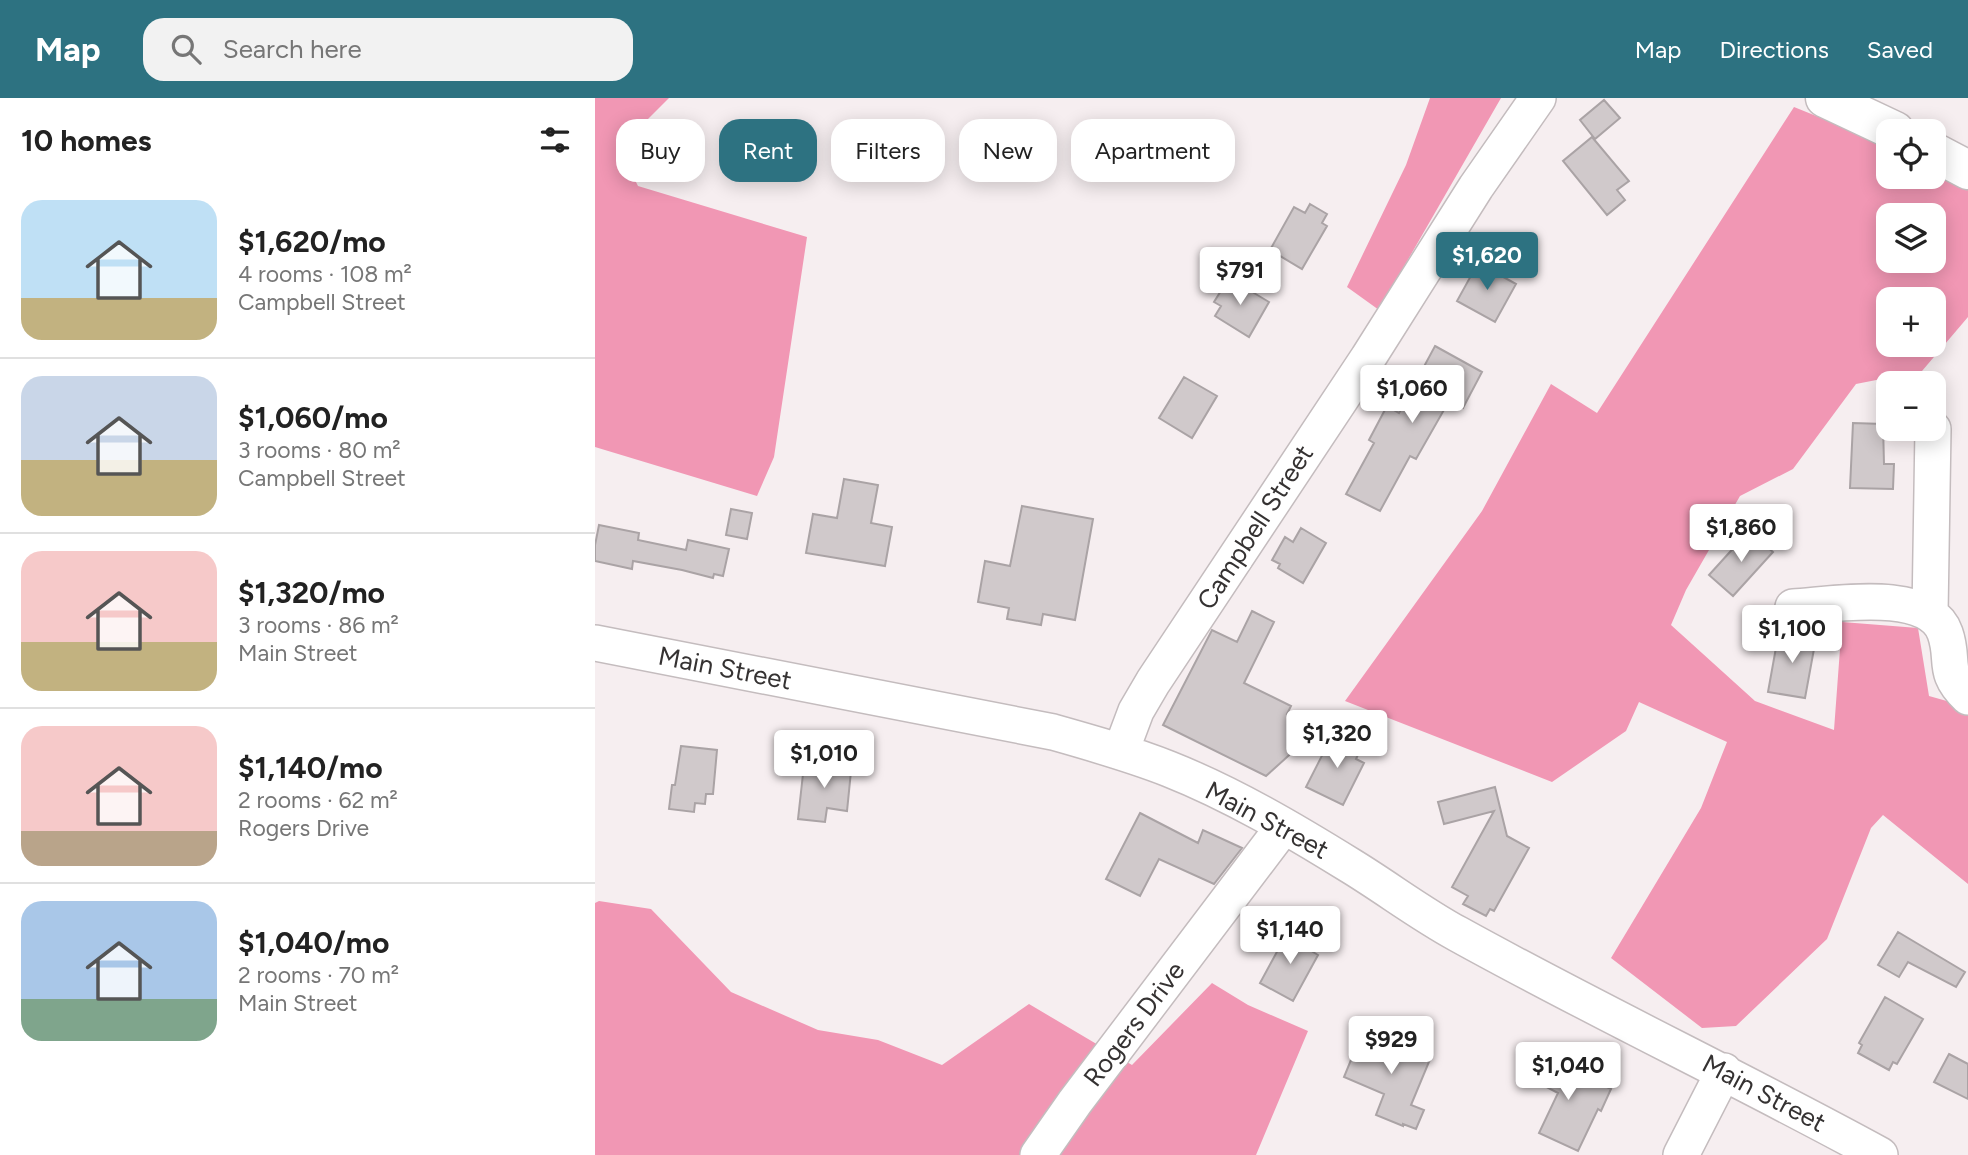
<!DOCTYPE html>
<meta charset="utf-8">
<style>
:root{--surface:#fff;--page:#f2f2f2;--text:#222;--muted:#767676;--line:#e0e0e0;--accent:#2d7281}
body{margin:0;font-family:Figtree,sans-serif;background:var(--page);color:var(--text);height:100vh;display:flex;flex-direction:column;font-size:26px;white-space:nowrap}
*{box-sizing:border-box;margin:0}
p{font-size:23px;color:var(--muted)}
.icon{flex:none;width:38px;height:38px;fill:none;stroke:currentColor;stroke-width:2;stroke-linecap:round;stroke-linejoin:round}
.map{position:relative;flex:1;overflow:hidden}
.sheet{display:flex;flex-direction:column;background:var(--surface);width:595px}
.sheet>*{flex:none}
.guide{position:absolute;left:21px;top:21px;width:665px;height:63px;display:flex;gap:14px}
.fabs{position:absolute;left:1281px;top:21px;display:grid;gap:14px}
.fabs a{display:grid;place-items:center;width:70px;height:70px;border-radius:14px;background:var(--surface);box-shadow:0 4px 18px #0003;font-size:35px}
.price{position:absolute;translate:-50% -60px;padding:0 16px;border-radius:7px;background:#fff;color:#222;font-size:23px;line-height:46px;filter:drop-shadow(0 2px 4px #0008)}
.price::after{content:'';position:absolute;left:50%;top:42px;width:21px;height:16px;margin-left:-10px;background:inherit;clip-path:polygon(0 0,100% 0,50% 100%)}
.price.active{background:var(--accent);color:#fff}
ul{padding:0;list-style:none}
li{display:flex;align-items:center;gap:21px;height:175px;padding:0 21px}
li+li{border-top:2px solid var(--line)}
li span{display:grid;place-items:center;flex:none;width:196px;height:140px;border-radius:21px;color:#555}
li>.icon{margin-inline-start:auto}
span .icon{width:84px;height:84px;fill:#fffc;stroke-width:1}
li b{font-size:30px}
h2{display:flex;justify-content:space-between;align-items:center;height:84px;padding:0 21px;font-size:30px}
.tag{padding:0 24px;border-radius:21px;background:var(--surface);box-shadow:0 4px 18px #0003;font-size:24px;line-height:63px}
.tag.active{background:var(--accent);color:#fff}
header{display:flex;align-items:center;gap:42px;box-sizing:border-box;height:98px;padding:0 35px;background:var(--accent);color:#fff}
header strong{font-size:33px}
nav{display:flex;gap:38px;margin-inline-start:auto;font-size:24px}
.search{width:490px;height:63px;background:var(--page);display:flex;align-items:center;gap:18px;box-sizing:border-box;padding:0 24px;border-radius:21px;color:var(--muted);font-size:26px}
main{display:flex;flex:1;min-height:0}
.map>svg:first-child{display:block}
.forest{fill:#f197b4;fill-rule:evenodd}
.building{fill:#d0c9cb;stroke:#aaa3a5;stroke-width:2}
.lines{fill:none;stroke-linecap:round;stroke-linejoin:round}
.minor-casing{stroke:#c4bcbe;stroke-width:38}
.highway-casing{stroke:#c4bcbe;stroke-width:41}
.minor{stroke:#fff;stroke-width:35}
.highway{stroke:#fff;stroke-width:38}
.labels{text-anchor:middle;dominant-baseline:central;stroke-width:7;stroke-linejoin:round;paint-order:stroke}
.street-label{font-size:26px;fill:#353232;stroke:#fff}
</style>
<header>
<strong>Map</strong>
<div class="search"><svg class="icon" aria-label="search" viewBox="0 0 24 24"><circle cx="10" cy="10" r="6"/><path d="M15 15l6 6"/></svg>Search here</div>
<nav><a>Map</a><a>Directions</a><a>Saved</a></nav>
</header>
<main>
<section class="sheet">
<h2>10 homes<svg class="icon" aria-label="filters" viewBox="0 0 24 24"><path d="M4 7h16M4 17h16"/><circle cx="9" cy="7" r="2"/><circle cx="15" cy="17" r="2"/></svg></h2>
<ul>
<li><span style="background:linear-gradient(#bfe0f5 70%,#c2b280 0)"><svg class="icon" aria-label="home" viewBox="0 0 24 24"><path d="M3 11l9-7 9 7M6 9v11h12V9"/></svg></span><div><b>$1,620/mo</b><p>4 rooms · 108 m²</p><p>Campbell Street</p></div></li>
<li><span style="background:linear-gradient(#c9d6e8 60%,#c2b280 0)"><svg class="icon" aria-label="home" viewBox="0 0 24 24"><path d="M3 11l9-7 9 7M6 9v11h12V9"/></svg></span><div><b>$1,060/mo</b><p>3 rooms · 80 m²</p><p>Campbell Street</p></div></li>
<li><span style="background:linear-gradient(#f6c9c9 65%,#c2b280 0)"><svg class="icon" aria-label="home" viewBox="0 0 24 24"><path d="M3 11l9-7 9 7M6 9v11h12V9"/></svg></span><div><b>$1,320/mo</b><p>3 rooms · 86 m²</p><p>Main Street</p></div></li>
<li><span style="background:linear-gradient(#f6c9c9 75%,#b9a48a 0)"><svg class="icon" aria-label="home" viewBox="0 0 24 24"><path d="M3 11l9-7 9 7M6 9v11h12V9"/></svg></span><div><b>$1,140/mo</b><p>2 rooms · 62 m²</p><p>Rogers Drive</p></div></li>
<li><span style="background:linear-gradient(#a9c7e8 70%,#7fa58c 0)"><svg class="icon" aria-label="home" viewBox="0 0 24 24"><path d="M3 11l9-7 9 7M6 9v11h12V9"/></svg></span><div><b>$1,040/mo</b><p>2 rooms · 70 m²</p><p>Main Street</p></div></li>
</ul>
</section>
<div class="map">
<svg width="1373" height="1057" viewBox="0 0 1373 1057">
<rect width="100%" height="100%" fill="#f6eef0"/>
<!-- forest -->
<path class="forest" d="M0,0h74l-50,50 19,38 169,51 -33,220 -17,39 -162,-49z
M835,0h71l-122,212 -32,-23 59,-122z
M1199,9l94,38v32h46v-11l34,18v133l-46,54 -66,13 -63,85 -53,27 -54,94 -15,35 84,76 79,29 8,-108 76,6 11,68 39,11v177l-85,-69 -12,13 -44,111 -91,87 -34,2 -91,-70 90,-150 26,-66 -88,-40 -13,29 -74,51 -207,-81 137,-190 69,-127 46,29zM1293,117h46v46h-46zM1293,201h46v46h-46z
M4,803l52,8 80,83 87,38 60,10 64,25 87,-61 103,61 80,-82 36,22 60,26 -52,124h-661v-252z"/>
<!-- building -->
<path class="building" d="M1009,2l16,18 -25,21 -15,-19z
M997,39l37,44 -12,9 8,10 -18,15 -44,-54z
M715,106l17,10 -5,9 5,3 -25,43 -32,-19 24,-43 11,6z
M883,165l38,21 -21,38 -38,-21z
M634,180l40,24 -20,35 -34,-21 6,-10 -7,-4z
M840,248l47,26 -19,36 -14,-7 -33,58 -6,-3 -30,55 -34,-17 28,-51 -5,-3 18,-34 12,7z
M589,279l33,19 -25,42 -33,-20z
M1258,325l30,1 1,40h10l-1,25 -43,-1z
M249,381l34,6 -7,38 21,4 -7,39 -79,-13 7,-39 24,4z
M427,408l71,13 -18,101 -32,-6 -2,11 -34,-6 2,-11 -31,-6 7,-41 25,5z
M136,411l21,4 -5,26 -21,-4z
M4,427l40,8 -1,7 48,10 2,-10 41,9 -6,27 -9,-2 -1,4 -31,-8 -49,-9 -1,8 -37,-8v-16z
M706,430l25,15 -23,40 -25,-15 2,-4 -8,-4 13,-23 8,5z
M1154,433l24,21 -40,44 -24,-21z
M657,513l22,11 -30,61 47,23 -4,8 30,16 -51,46 -103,-51 49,-95 25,12z
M1184,533l37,7 -11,60 -37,-6z
M738,636l28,14 -5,11 8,4 -21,42 -37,-18z
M86,648l36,4 -4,44h-7l-1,10 -10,-1 -1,9 -25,-3 3,-24h3z
M214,662l36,4 -1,6 7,1 -4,40 -20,-3 -2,14 -27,-3 6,-54 4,1z
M900,689l12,49 22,12 -35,63 -4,-2 -4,7 -23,-12 5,-8 -16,-9 42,-76 -50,13 -6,-22z
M545,715l58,30 5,-13 39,18 -28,36 -55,-25 -19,37 -34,-17z
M698,834l24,13 -4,7 5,3 -25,46 -33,-18 25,-46 4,2z
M1303,834l67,40 -9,15 -48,-25 -9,15 -21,-12z
M1290,899l38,22 -26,45 -4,-2 -4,8 -31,-17 4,-8 -3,-2z
M767,935l32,13 6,-7 28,12 -2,5 5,1 -20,48 13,5 -8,19 -13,-5v2l-27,-11 8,-21 -40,-17z
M1354,956l19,10v35l-34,-17z
M937,957l32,16 2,-4 45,22 -10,22 -3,-2 -20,42 -39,-18 19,-40 -36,-19z"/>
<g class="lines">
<defs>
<path id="minor" d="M1198,509c38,-2 136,-20 152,26 10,28 -4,38 23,64
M1335,515l3,-184
M0,545l458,89c39,11 78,22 116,37 63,25 124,61 182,97 36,22 70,48 107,68 139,77 283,145 422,221
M526,653l15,-40 17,-29 215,-324 108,-171 62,-89
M443,1057l37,-53 209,-276
M1086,1057l43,-84"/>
<path id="highway" d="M1230,0l70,33
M1339,54l34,18"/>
</defs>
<!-- minor casing -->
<use href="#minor" class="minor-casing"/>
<!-- highway casing -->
<use href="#highway" class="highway-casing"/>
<!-- minor -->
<use href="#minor" class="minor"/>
<!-- highway -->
<use href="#highway" class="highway"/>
</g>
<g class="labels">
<!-- street labels -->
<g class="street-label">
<text transform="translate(660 429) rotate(-57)">Campbell Street</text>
<text transform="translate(130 570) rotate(11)">Main Street</text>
<text transform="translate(672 722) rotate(28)">Main Street</text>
<text transform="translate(539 926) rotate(-53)">Rogers Drive</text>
<text transform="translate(1169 995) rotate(28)">Main Street</text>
</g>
</g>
</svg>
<div class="fabs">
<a><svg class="icon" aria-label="locate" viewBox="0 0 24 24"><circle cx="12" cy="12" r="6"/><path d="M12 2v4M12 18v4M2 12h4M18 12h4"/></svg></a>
<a><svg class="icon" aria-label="layers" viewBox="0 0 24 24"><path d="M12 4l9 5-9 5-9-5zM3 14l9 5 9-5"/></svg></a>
<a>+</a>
<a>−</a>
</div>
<b class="price active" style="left:892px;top:194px">$1,620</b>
<b class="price" style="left:645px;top:209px">$791</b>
<b class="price" style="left:817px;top:327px">$1,060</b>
<b class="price" style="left:1146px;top:466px">$1,860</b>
<b class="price" style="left:1197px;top:567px">$1,100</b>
<b class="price" style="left:742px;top:672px">$1,320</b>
<b class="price" style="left:229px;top:692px">$1,010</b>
<b class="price" style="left:695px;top:868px">$1,140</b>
<b class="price" style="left:796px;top:978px">$929</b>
<b class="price" style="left:973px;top:1004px">$1,040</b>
<div class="guide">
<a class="tag">Buy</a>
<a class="tag active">Rent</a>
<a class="tag">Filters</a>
<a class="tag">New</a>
<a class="tag">Apartment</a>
</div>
</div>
</main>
